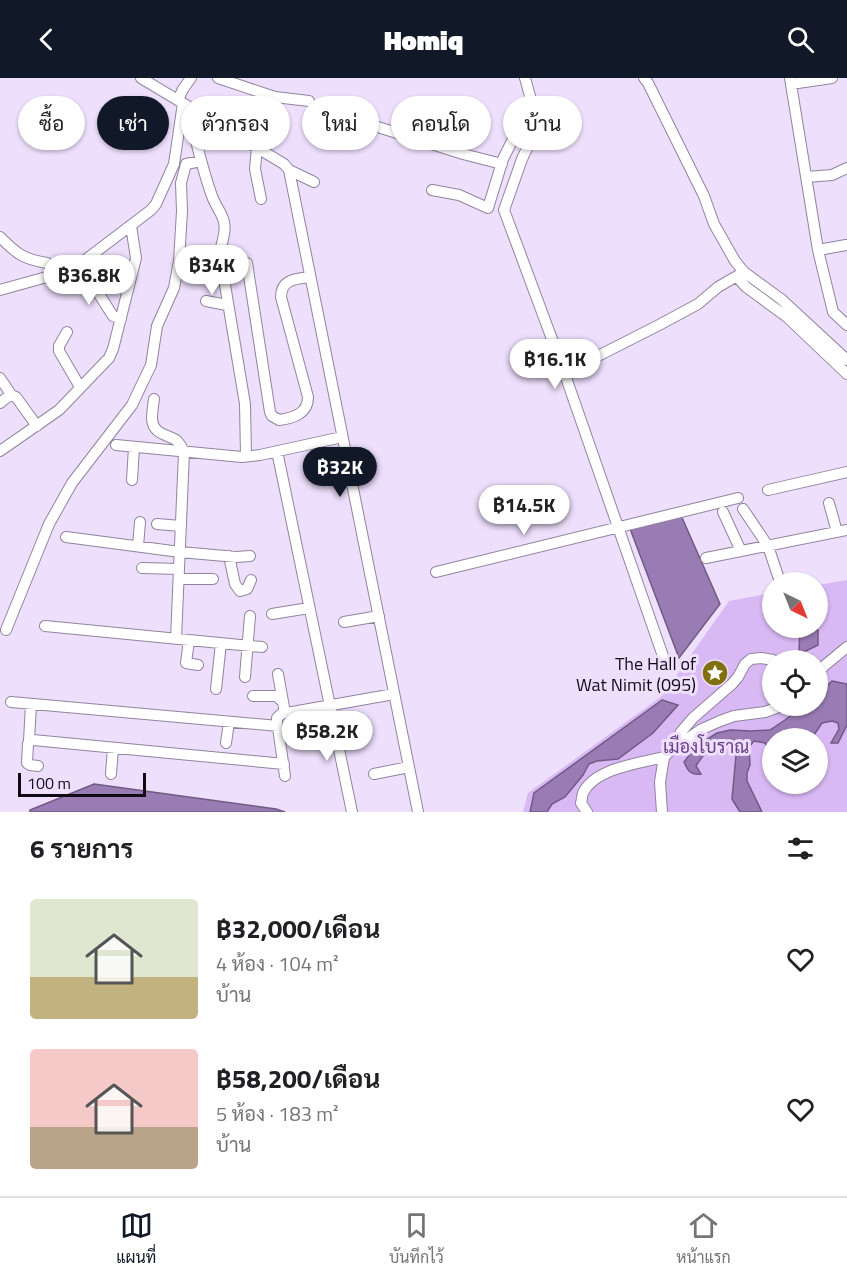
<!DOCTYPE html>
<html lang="th">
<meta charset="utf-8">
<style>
:root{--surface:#fff;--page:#f2f2f2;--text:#202124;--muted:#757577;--line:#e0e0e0;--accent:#111827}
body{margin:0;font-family:"Titillium Web",Sarabun,sans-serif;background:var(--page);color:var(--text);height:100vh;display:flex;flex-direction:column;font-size:22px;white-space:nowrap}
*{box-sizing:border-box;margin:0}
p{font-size:20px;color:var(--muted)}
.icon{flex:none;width:33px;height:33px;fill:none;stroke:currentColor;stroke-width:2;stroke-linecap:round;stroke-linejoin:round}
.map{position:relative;height:734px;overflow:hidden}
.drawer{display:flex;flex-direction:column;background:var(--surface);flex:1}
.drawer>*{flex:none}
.hud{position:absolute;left:18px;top:18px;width:812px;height:54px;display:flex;gap:12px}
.needle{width:39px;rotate:137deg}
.tools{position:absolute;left:762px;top:494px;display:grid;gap:12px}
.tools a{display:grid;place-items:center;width:66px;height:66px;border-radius:50%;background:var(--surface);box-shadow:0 2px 4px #0004;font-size:30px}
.scale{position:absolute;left:18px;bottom:15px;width:128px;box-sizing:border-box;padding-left:6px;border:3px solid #100b14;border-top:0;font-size:16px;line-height:21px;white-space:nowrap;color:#100b14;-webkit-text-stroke:4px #eedffc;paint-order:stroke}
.price{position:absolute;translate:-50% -51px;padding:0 14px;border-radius:21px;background:#fff;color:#222;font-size:20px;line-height:39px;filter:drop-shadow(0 2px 3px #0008)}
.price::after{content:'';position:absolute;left:50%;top:36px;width:18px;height:14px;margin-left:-9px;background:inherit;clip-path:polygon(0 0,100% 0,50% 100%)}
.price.current{background:var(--accent);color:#fff}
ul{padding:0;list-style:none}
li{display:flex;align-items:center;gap:18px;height:150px;padding:0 30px}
li span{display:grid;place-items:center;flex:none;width:168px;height:120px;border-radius:6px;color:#555}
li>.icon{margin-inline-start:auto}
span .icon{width:72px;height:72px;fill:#fffc;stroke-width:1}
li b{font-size:26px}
h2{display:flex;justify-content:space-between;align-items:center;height:72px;padding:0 30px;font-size:26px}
.chip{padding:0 21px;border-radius:27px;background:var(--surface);box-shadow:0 2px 4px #0004;font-size:21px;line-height:54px}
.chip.current{background:var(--accent);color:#fff}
header{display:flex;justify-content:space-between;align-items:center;height:78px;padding:0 30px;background:var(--accent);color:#fff;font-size:27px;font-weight:800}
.menu{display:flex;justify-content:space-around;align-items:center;height:84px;border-top:2px solid var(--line);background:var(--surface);font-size:16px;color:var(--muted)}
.menu a{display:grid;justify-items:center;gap:3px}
.menu .current{color:var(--accent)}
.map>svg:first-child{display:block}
.green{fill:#d8b9f4;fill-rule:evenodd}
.water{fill:#9a7cb4;stroke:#715a84;stroke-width:1.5}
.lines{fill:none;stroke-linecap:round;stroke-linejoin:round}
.minor-casing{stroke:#91849e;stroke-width:12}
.minor{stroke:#fff;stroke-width:10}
.labels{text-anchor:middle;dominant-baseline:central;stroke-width:6;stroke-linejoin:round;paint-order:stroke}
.poi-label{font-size:18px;fill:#100b14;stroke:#eedffc;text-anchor:end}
.park-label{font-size:18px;fill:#684087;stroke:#eedffc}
</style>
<header><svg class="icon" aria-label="back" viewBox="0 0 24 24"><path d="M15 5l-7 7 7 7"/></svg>Homiq<svg class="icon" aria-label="search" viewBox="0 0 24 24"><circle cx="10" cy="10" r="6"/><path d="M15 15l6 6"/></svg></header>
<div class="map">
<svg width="847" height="734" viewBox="0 0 847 734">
<rect width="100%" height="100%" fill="#eedffc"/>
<!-- green -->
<path class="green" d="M847,502v232h-324l5,-19 134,-97 67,-95 43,-8v34h46v-42zM772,582h46v45h-46zM772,660h46v45h-46z"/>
<!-- water -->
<path class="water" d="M680,435l40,91 -41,54 -50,-132z
M800,549h17l1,4v14l-12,6 -7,1z
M832,603l15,3v41l-9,18h-7l8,-14 -1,-6 -6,-2 -10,2 -10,15h-40v16l-7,-11 -11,-2 -5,6 1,18 -3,8v8l15,31h-22l-8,-13 5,-55 -5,-5c-18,4 -26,11 -36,27l5,8c-11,1 -13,-3 -17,-12l12,-16 21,-13 13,-3 21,1 19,-1 15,-10 19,-15h14v-11z
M662,622l16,5 -25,28 -35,26 -21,2 -8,3 -6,11 -18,22 -13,7 -5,8h-17l4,-19z
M94,706l182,25 9,3h-255v-2z"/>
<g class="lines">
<defs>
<path id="minor" d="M141,0l143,86 5,6 129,642
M218,0l57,19 34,4
M644,0l4,5 56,113 10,28 21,37 9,11 37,27 66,61
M790,0l28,172 15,62 14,13
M791,6l41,-6
M178,22l5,-11 8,-11
M529,29l11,21 -9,12 -9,19 -18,51 58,156 102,293
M340,37l123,39 39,10
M195,59c5,20 10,40 17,59 3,9 10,17 12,26 3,11 -4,23 -4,33l25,149 1,52
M257,69l-2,22 6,30
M289,92l25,12
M806,99l26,-2 15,-7
M432,112l27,5 29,13 15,-49 26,-52 1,-11 -5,-18
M0,159c17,17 23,22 47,26
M818,172l28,-5
M247,185l23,149 2,4 7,4c14,-2 29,-6 29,-23l-27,-100c0,-18 15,-18 29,-20
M80,186l31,49 2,3 8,3
M737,199l9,10 41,30 60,57
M0,212l72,-20 79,-60 5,-6 18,-40 9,-61
M206,223l21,4
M67,254l-8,14v5l21,36
M562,288l24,-4 73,-37 39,-21 20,-17 26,-15
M0,300l12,18
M154,321c-1,7 -2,13 -2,20 1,15 14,15 24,21 4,3 6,8 8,12l-8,187
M0,325c5,-4 9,-9 16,-6l21,29
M116,367l126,12 18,-2 82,-18
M0,373l59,-41 50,-52 4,-9 23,-91 -5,-32
M277,373l75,361
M132,402l2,-33
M768,412l79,-18
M829,425l8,29
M743,431l25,37 10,30
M723,434l18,39
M157,446l24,2
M66,459l114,15 56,5 14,-1
M138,468l2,-24
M229,478l6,28 5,7 7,-2 4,-9
M706,480l141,-28
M142,490l37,1
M436,494l302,-74
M179,501h34
M272,536l37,-6
M344,544l35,-6
M45,548l217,21
M6,552l43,-106 23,-41 60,-78 19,-40 6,-39 17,-38 5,-27 3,-50 -1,-28 5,-19 15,-3
M189,562l-3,23 12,2
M818,595l6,-7 23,-19
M245,599l5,-61
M216,611l5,-46
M253,618h23l7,6 -5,-28 7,39
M11,624l267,24
M335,655l18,-5
M29,663l2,-37
M226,665l3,-21
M674,670l28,-19 18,-8 14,-5 31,-4 19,-7
M38,688l-8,-1 -3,-2 1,-19 1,-3 4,-1 251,24
M111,696l2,-26
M374,696l35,-7
M285,698l-8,-55v-3l4,-4 113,-20
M587,734l-6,-9c1,-3 1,-7 2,-10 12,-25 57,-30 81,-36
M662,734l-2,-30 4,-25 7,-7 10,-18 12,-14 39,-34 6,-7 7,-13 6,-5 10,-1 12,2"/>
</defs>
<!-- minor casing -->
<use href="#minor" class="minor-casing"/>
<!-- minor -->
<use href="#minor" class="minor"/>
</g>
<!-- icons -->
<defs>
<symbol id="sight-disc" viewBox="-11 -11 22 22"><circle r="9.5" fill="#81700f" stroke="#eedffc"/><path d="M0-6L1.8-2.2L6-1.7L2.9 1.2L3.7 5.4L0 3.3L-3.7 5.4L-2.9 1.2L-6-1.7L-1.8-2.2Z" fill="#fff"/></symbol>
</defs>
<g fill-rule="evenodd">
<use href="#sight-disc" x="700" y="580" width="30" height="30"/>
</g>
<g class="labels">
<!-- poi labels -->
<g class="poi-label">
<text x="696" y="585">The Hall of<tspan x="696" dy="21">Wat Nimit (095)</tspan></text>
</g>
<!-- park labels -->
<g class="park-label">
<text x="706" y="668">เมืองโบราณ</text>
</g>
</g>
</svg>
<div class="tools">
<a><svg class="needle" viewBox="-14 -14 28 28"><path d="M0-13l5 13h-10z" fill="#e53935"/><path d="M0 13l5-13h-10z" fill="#757577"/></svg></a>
<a><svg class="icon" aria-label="locate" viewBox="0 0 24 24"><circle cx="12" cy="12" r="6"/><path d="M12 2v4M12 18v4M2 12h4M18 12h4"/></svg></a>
<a><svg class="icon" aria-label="layers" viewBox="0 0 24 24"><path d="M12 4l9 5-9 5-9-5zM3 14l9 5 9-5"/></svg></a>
</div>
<div class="scale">100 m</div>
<b class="price" style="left:212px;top:218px">฿34K</b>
<b class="price" style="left:89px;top:228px">฿36.8K</b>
<b class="price" style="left:555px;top:312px">฿16.1K</b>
<b class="price current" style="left:340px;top:420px">฿32K</b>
<b class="price" style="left:524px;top:458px">฿14.5K</b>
<b class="price" style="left:327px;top:684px">฿58.2K</b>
<div class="hud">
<a class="chip">ซื้อ</a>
<a class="chip current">เช่า</a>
<a class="chip">ตัวกรอง</a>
<a class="chip">ใหม่</a>
<a class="chip">คอนโด</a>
<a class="chip">บ้าน</a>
</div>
</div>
<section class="drawer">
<h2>6 รายการ<svg class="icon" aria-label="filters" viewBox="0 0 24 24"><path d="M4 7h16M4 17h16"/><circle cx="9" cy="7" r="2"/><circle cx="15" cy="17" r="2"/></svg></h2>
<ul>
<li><span style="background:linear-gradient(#dfe7d0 65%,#c2b280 0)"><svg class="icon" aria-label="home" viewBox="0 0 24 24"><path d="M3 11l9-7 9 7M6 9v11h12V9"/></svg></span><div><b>฿32,000/เดือน</b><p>4 ห้อง · 104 m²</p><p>บ้าน</p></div><svg class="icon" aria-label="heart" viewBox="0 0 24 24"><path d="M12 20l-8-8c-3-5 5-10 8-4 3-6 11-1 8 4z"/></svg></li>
<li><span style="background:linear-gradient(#f6c9c9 65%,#b9a48a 0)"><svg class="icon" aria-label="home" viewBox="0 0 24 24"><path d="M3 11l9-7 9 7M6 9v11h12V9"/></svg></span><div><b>฿58,200/เดือน</b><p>5 ห้อง · 183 m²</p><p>บ้าน</p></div><svg class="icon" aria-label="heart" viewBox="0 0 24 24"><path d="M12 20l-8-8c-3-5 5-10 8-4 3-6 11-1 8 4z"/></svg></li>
</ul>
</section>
<nav class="menu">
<a class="current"><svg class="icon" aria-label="map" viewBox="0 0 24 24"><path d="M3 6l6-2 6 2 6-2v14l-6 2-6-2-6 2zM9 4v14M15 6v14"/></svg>แผนที่</a>
<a><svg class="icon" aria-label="saved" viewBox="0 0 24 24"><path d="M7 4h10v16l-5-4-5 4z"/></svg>บันทึกไว้</a>
<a><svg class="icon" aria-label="home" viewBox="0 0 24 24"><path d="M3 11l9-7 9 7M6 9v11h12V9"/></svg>หน้าแรก</a>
</nav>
